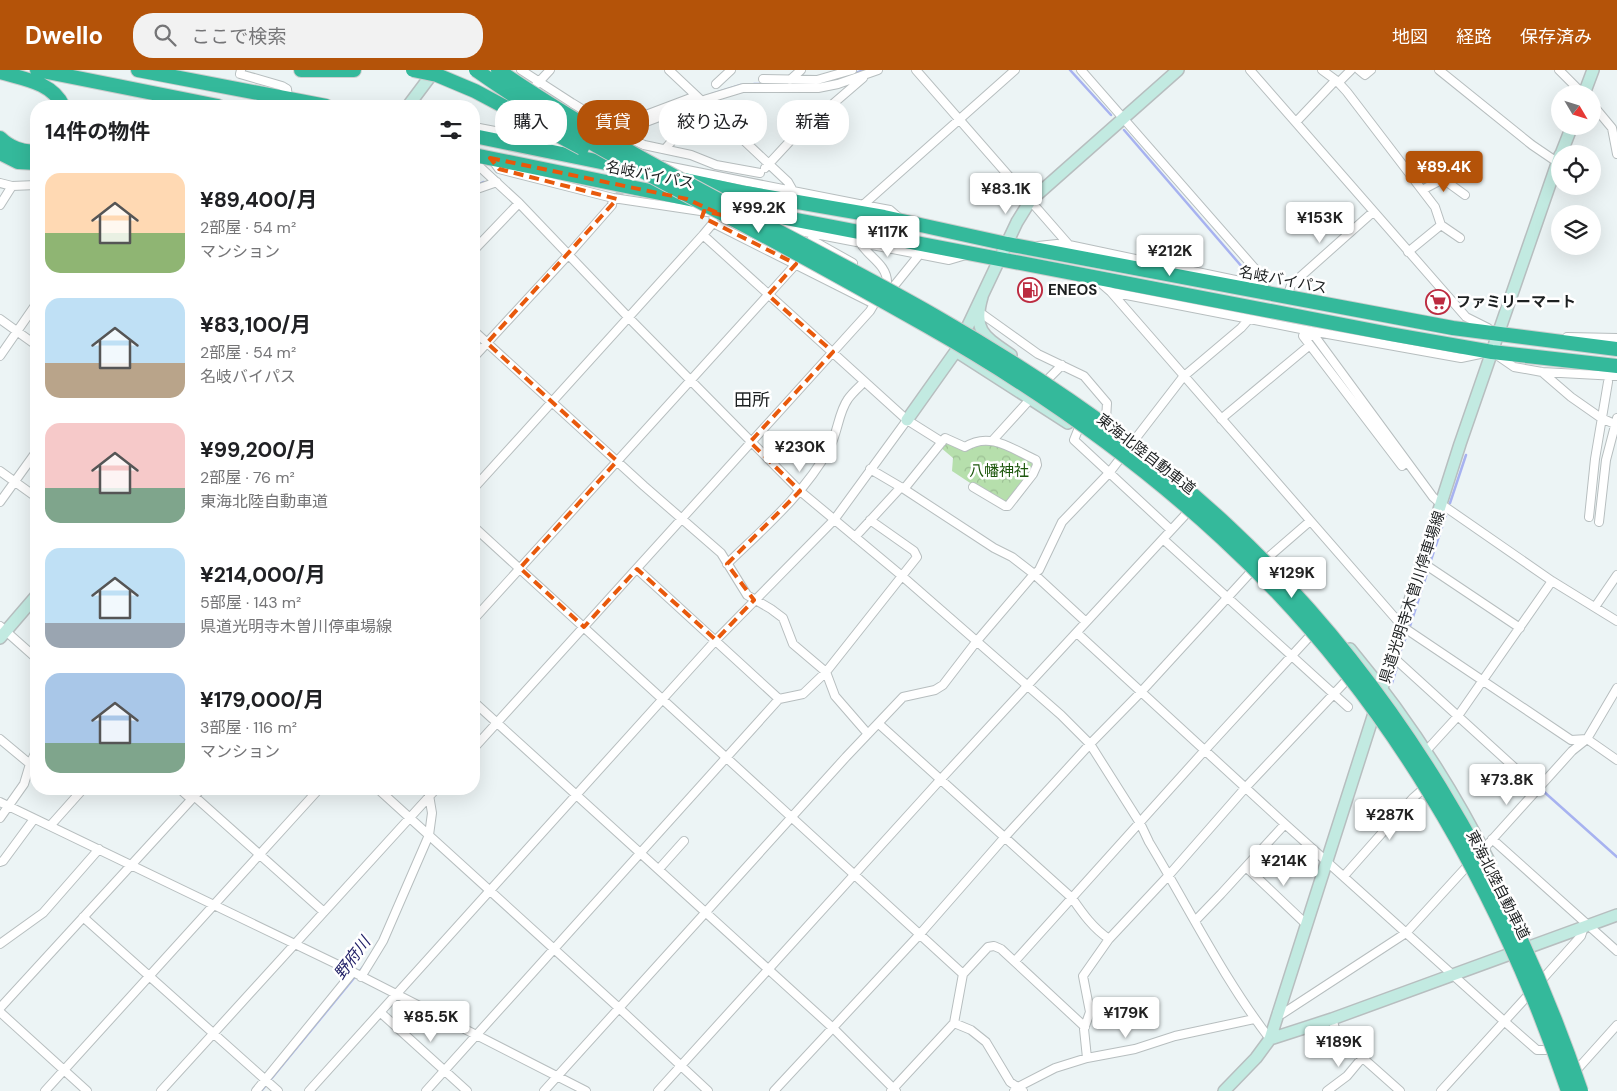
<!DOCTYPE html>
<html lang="ja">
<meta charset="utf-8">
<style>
:root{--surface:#fff;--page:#f2f2f2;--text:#202124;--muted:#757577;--accent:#b45309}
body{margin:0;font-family:"DM Sans","Noto Sans JP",sans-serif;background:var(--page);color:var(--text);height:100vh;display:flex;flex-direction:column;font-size:19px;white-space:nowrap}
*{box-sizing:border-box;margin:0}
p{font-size:16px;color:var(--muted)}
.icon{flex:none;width:28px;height:28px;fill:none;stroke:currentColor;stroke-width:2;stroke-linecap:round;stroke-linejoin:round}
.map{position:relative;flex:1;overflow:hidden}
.drawer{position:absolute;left:30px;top:30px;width:450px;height:695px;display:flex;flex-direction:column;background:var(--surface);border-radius:20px;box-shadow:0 5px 20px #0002}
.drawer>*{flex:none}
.hud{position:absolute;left:495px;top:30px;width:475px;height:45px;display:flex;gap:10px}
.needle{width:32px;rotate:128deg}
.fabs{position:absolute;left:1551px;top:15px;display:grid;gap:10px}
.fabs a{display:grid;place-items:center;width:50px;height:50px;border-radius:50%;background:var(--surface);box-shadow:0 5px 20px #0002;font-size:25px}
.price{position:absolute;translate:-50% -42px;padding:0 11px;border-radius:5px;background:#fff;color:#222;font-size:16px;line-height:32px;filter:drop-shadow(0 1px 2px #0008)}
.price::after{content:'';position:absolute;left:50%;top:30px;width:15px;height:11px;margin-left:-8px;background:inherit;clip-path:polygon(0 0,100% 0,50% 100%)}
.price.selected{background:var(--accent);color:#fff}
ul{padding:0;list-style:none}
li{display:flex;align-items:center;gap:15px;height:125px;padding:0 15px}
li span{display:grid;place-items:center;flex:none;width:140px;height:100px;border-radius:15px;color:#555}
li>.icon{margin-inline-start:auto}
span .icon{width:60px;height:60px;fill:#fffc;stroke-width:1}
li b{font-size:21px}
h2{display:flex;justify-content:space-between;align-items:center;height:60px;padding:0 15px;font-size:21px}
.chip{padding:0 18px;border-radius:20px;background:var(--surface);box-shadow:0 5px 20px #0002;font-size:18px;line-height:45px}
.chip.selected{background:var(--accent);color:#fff}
header{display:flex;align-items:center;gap:30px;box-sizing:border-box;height:70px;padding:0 25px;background:var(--accent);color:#fff}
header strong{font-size:24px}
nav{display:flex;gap:28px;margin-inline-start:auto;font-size:18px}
.search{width:350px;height:45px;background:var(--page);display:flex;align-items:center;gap:12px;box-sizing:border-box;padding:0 18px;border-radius:20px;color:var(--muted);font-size:19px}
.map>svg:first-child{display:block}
.park{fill:url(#park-crowns)}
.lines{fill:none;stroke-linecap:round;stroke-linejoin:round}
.stream{stroke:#a7b2f0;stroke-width:2.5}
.street-tunnel{stroke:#c3cacb;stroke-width:8;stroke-dasharray:8 4;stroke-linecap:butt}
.street-casing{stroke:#b7bebf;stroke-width:10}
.secondary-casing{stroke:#b7bebf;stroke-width:14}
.highway-casing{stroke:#cdcece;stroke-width:16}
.street{stroke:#fff;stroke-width:8}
.secondary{stroke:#c2eae1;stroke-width:11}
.highway{stroke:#34b99b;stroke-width:14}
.highway-bridge-casing{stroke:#cdcece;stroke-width:16;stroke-linecap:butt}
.highway-bridge{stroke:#34b99b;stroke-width:14}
.marked{fill:none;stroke:#e8590c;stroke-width:4;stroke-dasharray:10 6;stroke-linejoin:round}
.labels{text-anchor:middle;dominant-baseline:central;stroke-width:5;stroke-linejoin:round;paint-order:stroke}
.street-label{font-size:15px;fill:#1d2021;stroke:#fff}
.poi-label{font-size:15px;font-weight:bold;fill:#1d2021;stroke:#fff;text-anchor:start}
.park-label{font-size:15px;fill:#1d570d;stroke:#fff}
.water-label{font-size:16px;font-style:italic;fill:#212067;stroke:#fff}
.quarter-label{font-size:18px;fill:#1d2021;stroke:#fff}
</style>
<header>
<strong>Dwello</strong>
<div class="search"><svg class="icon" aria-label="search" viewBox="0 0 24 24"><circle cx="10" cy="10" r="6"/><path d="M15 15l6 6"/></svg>ここで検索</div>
<nav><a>地図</a><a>経路</a><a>保存済み</a></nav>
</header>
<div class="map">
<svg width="1617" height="1021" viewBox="0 0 1617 1021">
<defs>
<pattern id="park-crowns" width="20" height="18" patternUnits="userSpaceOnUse" patternTransform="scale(1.25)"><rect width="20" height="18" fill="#b6dfac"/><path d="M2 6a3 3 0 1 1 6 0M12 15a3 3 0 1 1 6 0" fill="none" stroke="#9cbf94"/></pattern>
</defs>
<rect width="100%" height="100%" fill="#ecf4f5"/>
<!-- park -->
<path class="park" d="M945,368l20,9 28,-7 43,20 -1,5 -30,41 -53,-35 1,-13 -13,-11z"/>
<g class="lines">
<!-- stream -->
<path class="stream" d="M1070,0l41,45
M819,13l28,-6 16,-7
M754,14h57
M712,24l29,-9
M1124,60l119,138 10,8
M475,116l9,-4
M1450,433l16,-48
M1430,493l16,-48
M1410,556l18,-56
M1398,588l9,-24
M1392,613l6,-19
M1542,720l75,67
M262,1020l101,-123"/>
<!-- street-tunnel -->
<path class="street-tunnel" d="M619,126l7,-33"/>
<defs>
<path id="street" d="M241,0l-1,4 42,12 5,3 1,10
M521,0l51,33 59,36 13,6 47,10 25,10 44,8
M669,0l119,112 4,7
M916,0l153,175
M1081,0l183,209 -1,6
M1250,0l216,247 22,11
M1322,0l15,11 10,11 88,115 6,18 -33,27
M1359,0l6,5 6,-5
M1439,0l93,75 25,17
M1559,0l24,24
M763,9l54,1 35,-10
M790,10l11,-10
M716,14l15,-14
M536,15l14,-15
M1592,34l20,24 5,26
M504,52l10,-12
M1296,52l37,-39 8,-3 10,-10
M474,57l91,17
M606,60l90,-34
M616,66l14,-8 77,-29 36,-11h75l20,-4 40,-14
M665,79l39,-45
M491,88l8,11 114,29 101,15
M662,95l217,43 11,2 8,7
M474,97l7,1 38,35 110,115 171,173 102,85 159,139 29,29 50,79 9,19c40,66 74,136 121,197
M765,98l26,-28 72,-62
M0,113l12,3 24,-1
M474,120l23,-8
M1422,120l21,-11 22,16
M0,135l12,-19
M863,135l152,-135
M713,153l161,81
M1441,155l19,13
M779,157l170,33 17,-5
M703,165l204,185 35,22
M812,166v4l41,23
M1038,176l19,-2 12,1 195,41
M474,180l45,-47
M1096,209l15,13 200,39 150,27 19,-4
M894,216l25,-31
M1289,221l2,-6 82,-73
M1111,222l292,335 168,113 16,-1 30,21
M978,241l60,43 46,22 23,27 -1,17
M0,249l36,26
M474,261l170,155 77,67 26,42 24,14 12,9 10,26 33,28 91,-115 -3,-6 -44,-31
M1311,261l122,166 8,7 111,77 65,40
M1315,266h-12l99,130 5,-4
M1567,267l50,1
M0,286l36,-52
M1498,286l16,11 28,5 75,4
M474,287l95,-103 43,-49 1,-7
M1542,302l29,25 30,21 16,7
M1042,315l20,-20
M1221,349l89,-74
M1078,360l-4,10 97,90
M993,370l40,-44
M870,399l34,20 90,59 18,9 22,17 52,48
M0,401l36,26
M474,418l229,-253 10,-12 1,-10
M904,419l41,-51 20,9c25,-16 47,2 71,13l1,5 -4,9 -25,32h-3l-32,-19
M0,432l36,-50
M1589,447l6,-58 13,-77
M1599,452l7,-62 11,-42
M474,457l489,447
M855,467l46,-50
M1163,469l185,168
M1423,493l97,65
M727,494c37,-36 77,-70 102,-115 9,-16 9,-36 19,-50 4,-6 11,-12 16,-17
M637,499l142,130
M1595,537l22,-32
M474,549l294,-324 28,-31 16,-24
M0,556l36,32
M1077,563l208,191 219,197 33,29h10
M1393,587l145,132
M474,632l360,327 62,62
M879,654l193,174c11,16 21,30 37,41
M0,669l30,25
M474,678l396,-437 17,-29c0,-17 -18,-25 -26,-38
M1426,681l32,-35 94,-135
M180,719l11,10
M378,719l241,219 89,83
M194,726l130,116
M0,732l353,170 233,119
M0,748l24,-34 6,-20 6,-13
M50,756l33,-37
M1492,769l125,112
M1480,783l92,-102 15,-12 30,-51
M0,792l3,-1 31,-42
M1246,797l60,57
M659,799l25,-28
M1344,806l69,-78 8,-7
M83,847l195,174
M1195,851l26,-27 64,-70
M0,874l43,-31 56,-64
M1015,891l190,-211 104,-113
M361,907l22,-36 46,-106 3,-22 -4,-24
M1539,913l42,-47 3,-9
M0,938l201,-219
M0,942l87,79
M381,943l86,78
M1277,943l5,1 124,-81 64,-70
M1332,949l5,15 9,9 54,48
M954,953l17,7 15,12 24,40 13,9
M1087,988l-3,-29 6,-17 -7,-36 26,-37 60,-64 77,-88 99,-105
M1573,1004l44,-49
M45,1021l274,-302
M161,1021l275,-302
M256,1021l97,-119
M309,1021l407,-451 118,-120 73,-100
M426,1021l353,-392 24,-5 23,-22 9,24 33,38
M544,1021l302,-334 57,-60 32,-7 8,-5 33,-43 58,-68 5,-4 23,-48 47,-49 74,-96 58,-49 8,-9
M658,1021l283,-312 245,-265
M774,1021l146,-157 84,-96 86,-94 51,-52 108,-118 60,-52
M891,1021l63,-68 9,-49 25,-27 6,-1 7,3 84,78
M1014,1021l4,-4 37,-19 32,-10 48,-9 40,-13 79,-17
M1327,1021l20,-15 15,-18
M1441,1021l90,-99"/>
<path id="secondary" d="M1584,24l9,-24
M408,36l27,-36
M1561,84l11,-28
M982,227c-10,34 3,40 29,58
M956,281l112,72
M907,350l49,-69 61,-129 13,-21 148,-131
M0,568l36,-42
M1350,579c55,66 102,138 140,214
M1270,969l62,-20 285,-104
M1224,1021l32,-33 14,-19 190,-595 100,-289"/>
<path id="highway" d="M37,0l181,36
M138,0l188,36
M301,0h53
M0,2c23,7 52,10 63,34
M474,66l161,33
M0,68c9,9 23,15 36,13
M0,83l18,9 18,1
M474,85l220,45
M685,110l61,13 138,24 123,27 446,84 164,21
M739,139l651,125 102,18 125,14"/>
</defs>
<!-- street casing -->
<use href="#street" class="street-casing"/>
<!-- secondary casing -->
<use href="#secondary" class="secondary-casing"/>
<!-- highway casing -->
<use href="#highway" class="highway-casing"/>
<!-- street -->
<use href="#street" class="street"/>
<!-- secondary -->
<use href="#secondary" class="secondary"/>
<!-- highway -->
<use href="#highway" class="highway"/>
<defs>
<path id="highway-bridge" d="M413,0l24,5 38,16 107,57
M476,0c85,60 177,107 268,155 62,33 123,67 183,101 106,60 206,130 295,212 162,149 276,346 346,553
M498,0c138,95 292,163 437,246 105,60 206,129 294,211 165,154 280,352 352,564"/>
</defs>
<!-- highway-bridge casing -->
<use href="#highway-bridge" class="highway-bridge-casing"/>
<!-- highway-bridge -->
<use href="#highway-bridge" class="highway-bridge"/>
</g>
<!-- marked area -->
<path class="marked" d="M490,88l197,41 35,16 -18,-4 -2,6 94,47 -28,31 65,57 -83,90 50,49 -73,73 27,36 -38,40 -79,-71 -53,58 -64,-59 97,-107 -130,-118 130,-144 -118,-30z"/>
<!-- icons -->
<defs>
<symbol id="fuel-ring" viewBox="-11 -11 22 22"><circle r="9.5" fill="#fff" stroke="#bc2b40" stroke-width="1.5"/><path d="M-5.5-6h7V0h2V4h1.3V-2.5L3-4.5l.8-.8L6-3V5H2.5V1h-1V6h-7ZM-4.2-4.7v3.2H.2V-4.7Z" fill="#bc2b40"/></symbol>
<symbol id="supermarket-ring" viewBox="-11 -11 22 22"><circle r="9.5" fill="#fff" stroke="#bc2b40" stroke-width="1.5"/><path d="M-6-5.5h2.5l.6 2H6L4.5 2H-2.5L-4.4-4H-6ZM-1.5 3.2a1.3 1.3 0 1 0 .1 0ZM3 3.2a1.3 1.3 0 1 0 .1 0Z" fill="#bc2b40"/></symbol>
</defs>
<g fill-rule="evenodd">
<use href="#fuel-ring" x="1016" y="206" width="28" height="28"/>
<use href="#supermarket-ring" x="1424" y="218" width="28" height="28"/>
</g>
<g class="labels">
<!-- street labels -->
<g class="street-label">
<text transform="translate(650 105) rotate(11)">名岐バイパス</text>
<text transform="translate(1283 210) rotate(11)">名岐バイパス</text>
<text transform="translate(1146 384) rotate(38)">東海北陸自動車道</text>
<text transform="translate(1412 527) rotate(-72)">県道光明寺木曽川停車場線</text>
<text transform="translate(1498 815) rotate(63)">東海北陸自動車道</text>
</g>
<!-- poi labels -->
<g class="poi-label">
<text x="1048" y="220">ENEOS</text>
<text x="1456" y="232">ファミリーマート</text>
</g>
<!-- park labels -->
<g class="park-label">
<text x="999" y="401">八幡神社</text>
</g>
<!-- water labels -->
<g class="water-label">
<text transform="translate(352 888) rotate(-53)">野府川</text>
</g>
<!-- quarter labels -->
<g class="quarter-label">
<text x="752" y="330">田所</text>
</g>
</g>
</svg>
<div class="fabs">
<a><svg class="needle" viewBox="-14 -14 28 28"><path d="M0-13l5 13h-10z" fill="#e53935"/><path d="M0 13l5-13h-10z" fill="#757577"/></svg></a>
<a><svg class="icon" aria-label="locate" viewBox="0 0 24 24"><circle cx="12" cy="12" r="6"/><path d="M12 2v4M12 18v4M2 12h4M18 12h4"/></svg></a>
<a><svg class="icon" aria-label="layers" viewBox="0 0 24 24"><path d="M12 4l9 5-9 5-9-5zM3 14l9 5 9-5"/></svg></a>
</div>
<b class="price selected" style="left:1444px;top:123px">¥89.4K</b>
<b class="price" style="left:1006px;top:145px">¥83.1K</b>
<b class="price" style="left:759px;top:164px">¥99.2K</b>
<b class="price" style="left:1320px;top:174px">¥153K</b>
<b class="price" style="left:888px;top:188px">¥117K</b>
<b class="price" style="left:1170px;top:207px">¥212K</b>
<b class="price" style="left:800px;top:403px">¥230K</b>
<b class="price" style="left:1292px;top:529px">¥129K</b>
<b class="price" style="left:1507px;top:736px">¥73.8K</b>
<b class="price" style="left:1390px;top:771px">¥287K</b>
<b class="price" style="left:1284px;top:817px">¥214K</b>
<b class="price" style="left:1126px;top:969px">¥179K</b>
<b class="price" style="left:431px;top:973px">¥85.5K</b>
<b class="price" style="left:1339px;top:998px">¥189K</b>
<div class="hud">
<a class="chip">購入</a>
<a class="chip selected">賃貸</a>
<a class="chip">絞り込み</a>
<a class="chip">新着</a>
</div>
<section class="drawer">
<h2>14件の物件<svg class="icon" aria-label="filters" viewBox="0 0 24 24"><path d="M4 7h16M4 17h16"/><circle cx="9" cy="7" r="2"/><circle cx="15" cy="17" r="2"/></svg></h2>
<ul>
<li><span style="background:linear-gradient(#ffd9b3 60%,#8fb573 0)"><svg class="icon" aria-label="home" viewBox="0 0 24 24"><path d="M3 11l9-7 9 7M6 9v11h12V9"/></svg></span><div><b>¥89,400/月</b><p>2部屋 · 54 m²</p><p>マンション</p></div></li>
<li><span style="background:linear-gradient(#bfe0f5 65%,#b9a48a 0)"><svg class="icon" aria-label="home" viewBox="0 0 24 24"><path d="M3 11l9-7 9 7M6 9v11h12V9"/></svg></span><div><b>¥83,100/月</b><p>2部屋 · 54 m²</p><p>名岐バイパス</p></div></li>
<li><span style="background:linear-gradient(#f6c9c9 65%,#7fa58c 0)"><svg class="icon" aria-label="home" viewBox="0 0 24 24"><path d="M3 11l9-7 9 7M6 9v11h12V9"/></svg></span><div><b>¥99,200/月</b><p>2部屋 · 76 m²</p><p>東海北陸自動車道</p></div></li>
<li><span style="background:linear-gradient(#bfe0f5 75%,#9aa5b1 0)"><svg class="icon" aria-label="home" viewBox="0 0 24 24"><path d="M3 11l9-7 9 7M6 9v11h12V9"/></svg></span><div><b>¥214,000/月</b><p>5部屋 · 143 m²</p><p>県道光明寺木曽川停車場線</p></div></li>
<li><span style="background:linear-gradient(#a9c7e8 70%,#7fa58c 0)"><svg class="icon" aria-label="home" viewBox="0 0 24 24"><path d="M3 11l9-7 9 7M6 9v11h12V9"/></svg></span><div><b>¥179,000/月</b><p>3部屋 · 116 m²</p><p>マンション</p></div></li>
</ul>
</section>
</div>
